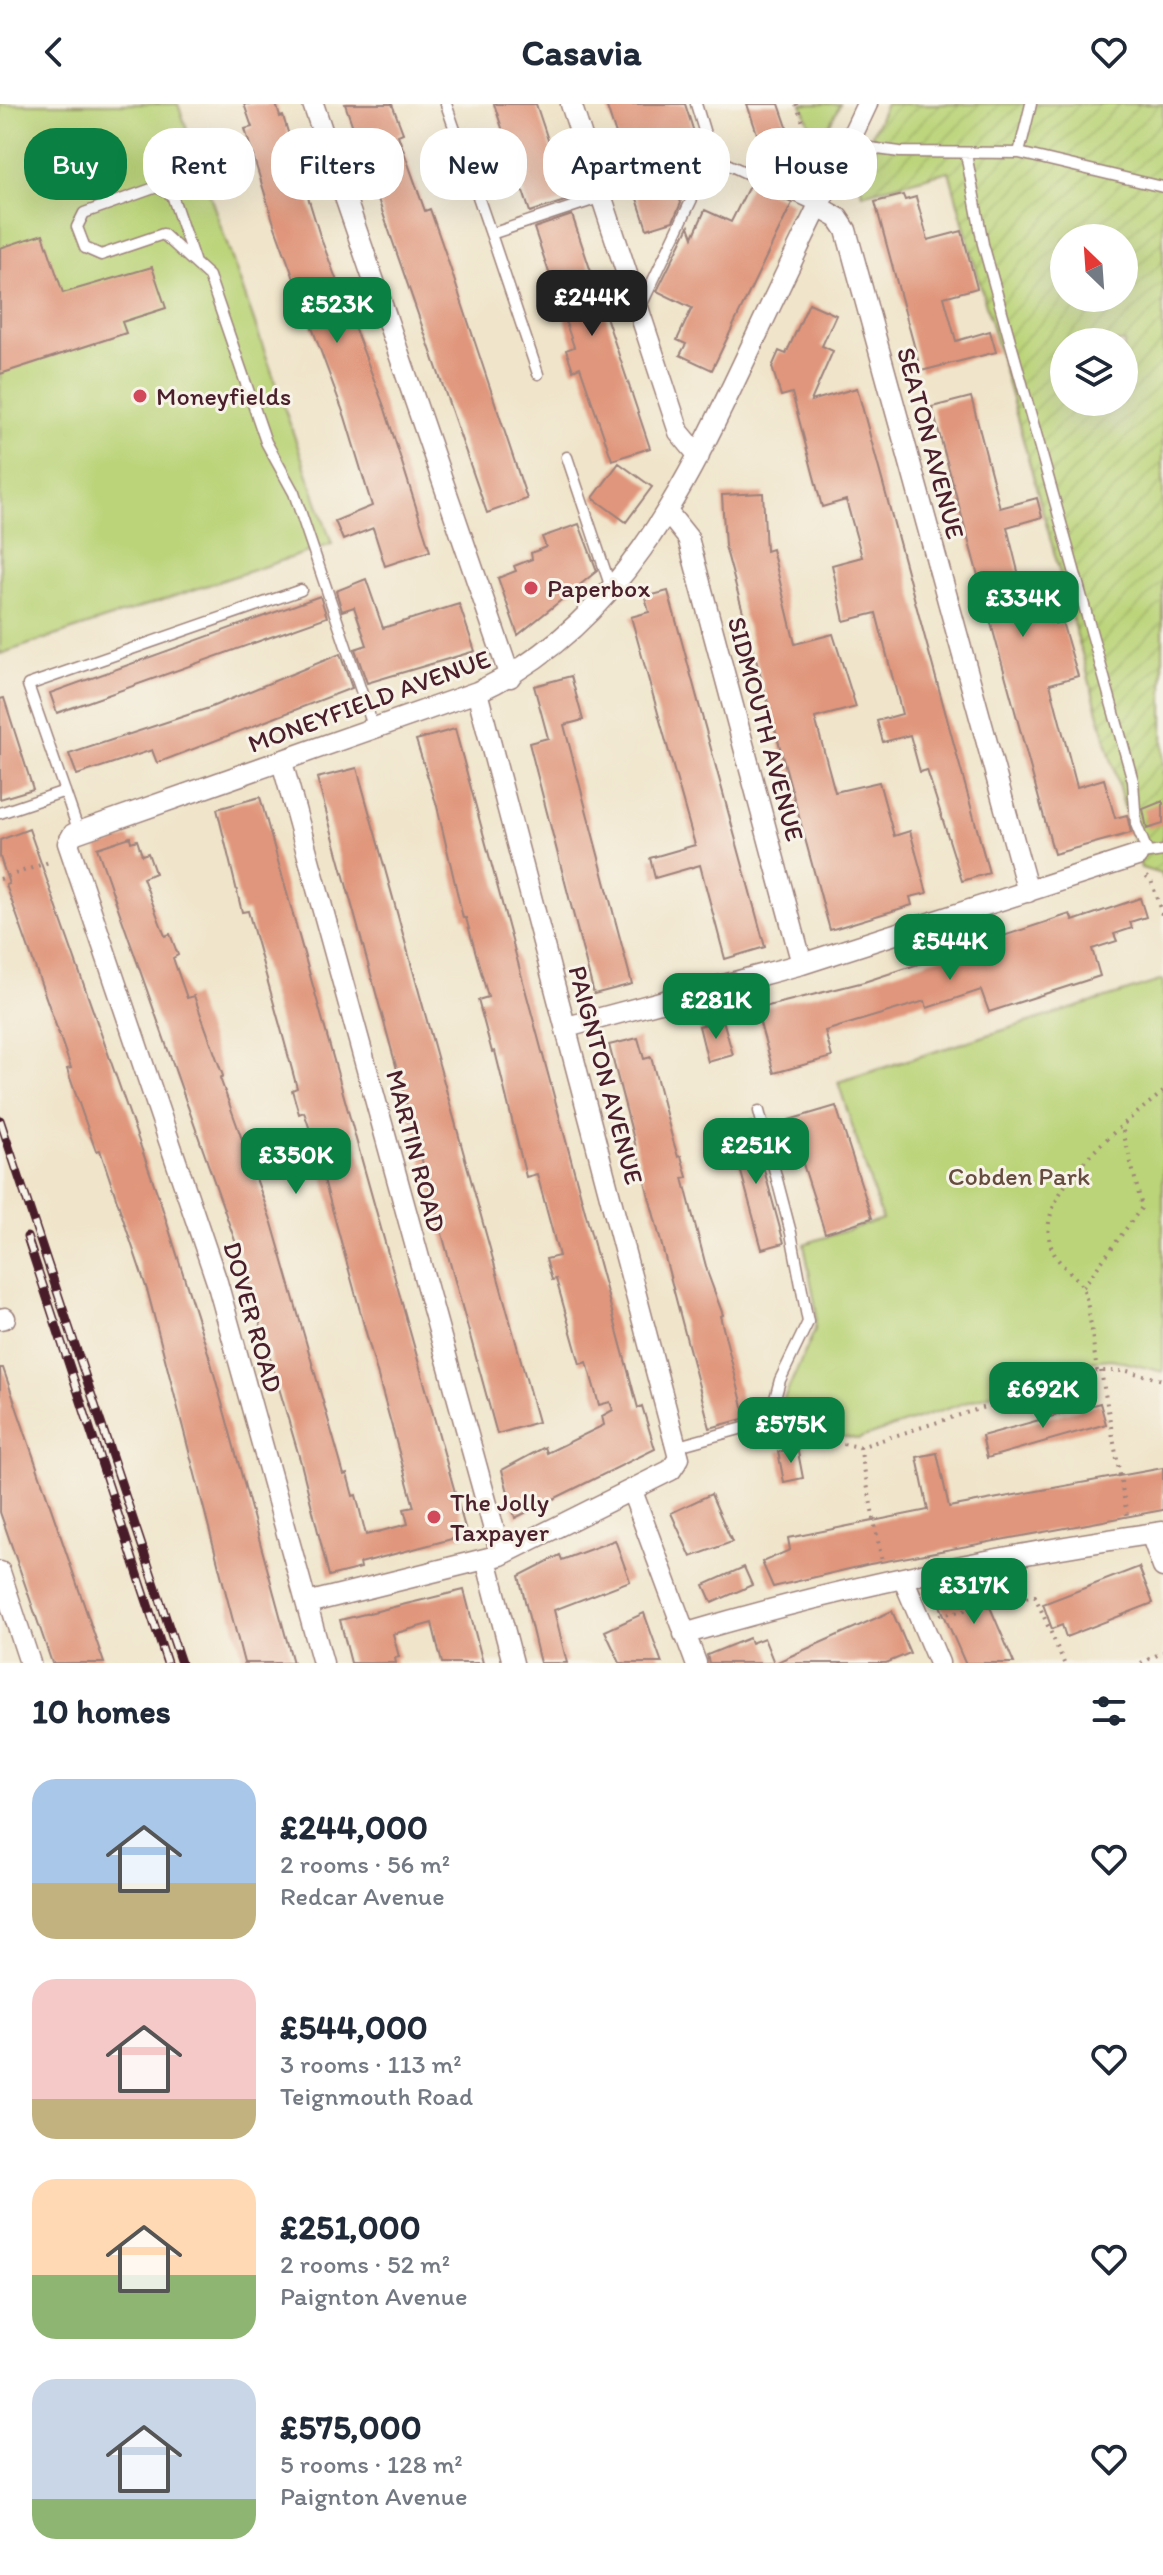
<!DOCTYPE html>
<meta charset="utf-8">
<style>
:root{--surface:#fff;--page:#f6f6f7;--text:#1f2937;--muted:#747a83;--accent:#0b8043}
body{margin:0;font-family:Itim,sans-serif;background:var(--page);color:var(--text);height:100vh;display:flex;flex-direction:column;font-size:30px;white-space:nowrap}
*{box-sizing:border-box;margin:0}
p{font-size:26px;color:var(--muted)}
.icon{flex:none;width:44px;height:44px;fill:none;stroke:currentColor;stroke-width:2;stroke-linecap:round;stroke-linejoin:round}
.map{position:relative;height:1559px;overflow:hidden}
.drawer{display:flex;flex-direction:column;background:var(--surface);flex:1}
.drawer>*{flex:none}
.banner{position:absolute;left:24px;top:24px;width:1116px;height:72px;display:flex;gap:16px}
.needle{width:52px;rotate:335deg}
.tools{position:absolute;left:1050px;top:120px;display:grid;gap:16px}
.tools a{display:grid;place-items:center;width:88px;height:88px;border-radius:50%;background:var(--surface);box-shadow:0 8px 32px #0002;font-size:40px}
.price{position:absolute;translate:-50% -68px;padding:0 18px;border-radius:16px;background:var(--accent);color:#fff;font-size:26px;line-height:52px;filter:drop-shadow(0 2px 4px #0008)}
.price::after{content:'';position:absolute;left:50%;top:48px;width:24px;height:18px;margin-left:-12px;background:inherit;clip-path:polygon(0 0,100% 0,50% 100%)}
.price.on{background:#222;color:#fff}
ul{padding:0;list-style:none}
li{display:flex;align-items:center;gap:24px;height:200px;padding:0 32px}
li span{display:grid;place-items:center;flex:none;width:224px;height:160px;border-radius:24px;color:#555}
li>.icon{margin-inline-start:auto}
span .icon{width:96px;height:96px;fill:#fffc;stroke-width:1}
li b{font-size:34px}
h2{display:flex;justify-content:space-between;align-items:center;height:96px;padding:0 32px;font-size:34px}
.pill{padding:0 28px;border-radius:32px;background:var(--surface);box-shadow:0 8px 32px #0002;font-size:28px;line-height:72px}
.pill.on{background:var(--accent);color:#fff}
header{display:flex;justify-content:space-between;align-items:center;height:104px;padding:0 32px;background:var(--surface);font-size:36px;font-weight:800}
.map>svg:first-child{display:block}
.green{fill:#bbd479;stroke:#827a52;stroke-width:2}
.garden{fill:url(#garden-furrows);stroke:#827a52;stroke-width:2;fill-rule:evenodd}
.building{fill:#e0967c}
.lines{fill:none;stroke-linecap:round;stroke-linejoin:round}
.service-casing{stroke:#9d827b;stroke-width:13}
.minor-casing{stroke:#9d827b;stroke-width:23}
.path{stroke:#9d827b;stroke-width:4;stroke-dasharray:2 6;stroke-linecap:butt}
.service{stroke:#fff;stroke-width:10}
.minor{stroke:#fff;stroke-width:20}
.rail-casing{stroke:#4a1f2b;stroke-width:9}
.rail{stroke:#f7f3e8;stroke-width:6;stroke-dasharray:18;stroke-linecap:butt}
.poi-dot{fill:#d1495b;stroke:#f7f3e8;stroke-width:3}
.labels{text-anchor:middle;dominant-baseline:central;stroke-width:6;stroke-linejoin:round;paint-order:stroke}
.poi-label{font-size:26px;fill:#4a1f2b;stroke:#f7f3e8;text-anchor:start}
.street-label{font-size:26px;fill:#4a1f2b;stroke:#f7f3e8}
.park-label{font-size:26px;fill:#664c3e;stroke:#f7f3e8}
</style>
<header><svg class="icon" aria-label="back" viewBox="0 0 24 24"><path d="M15 5l-7 7 7 7"/></svg>Casavia<svg class="icon" aria-label="heart" viewBox="0 0 24 24"><path d="M12 20l-8-8c-3-5 5-10 8-4 3-6 11-1 8 4z"/></svg></header>
<div class="map">
<svg width="1163" height="1559" viewBox="0 0 1163 1559">
<defs>
<pattern id="garden-furrows" width="10" height="10" patternUnits="userSpaceOnUse" patternTransform="scale(2)"><rect width="10" height="10" fill="#bbd479"/><path d="M-1 1l2-2M0 10L10 0M9 11l2-2" fill="none" stroke="#a2b669"/></pattern>
</defs>
<rect width="100%" height="100%" fill="#f7f3e8"/>
<filter id="ink" filterUnits="userSpaceOnUse"><feTurbulence type="fractalNoise" baseFrequency=".0125" numOctaves="2"/><feDisplacementMap in="SourceGraphic" scale="16" xChannelSelector="R" yChannelSelector="G"/><feConvolveMatrix kernelMatrix="1 2 1 2 8 2 1 2 1" color-interpolation-filters="sRGB"/></filter>
<filter id="wash" filterUnits="userSpaceOnUse"><feTurbulence type="fractalNoise" baseFrequency=".006" numOctaves="4" result="noise"/><feDisplacementMap in="SourceGraphic" scale="32" xChannelSelector="R" yChannelSelector="G"/><feGaussianBlur stdDeviation="1.8" result="paint"/><feColorMatrix in="noise" values="0 0 0 0 0 0 0 0 0 0 0 0 0 0 0 0 0 1.4 0 .05"/><feComposite in="paint" operator="in"/></filter>
<g filter="url(#wash)">
<rect width="100%" height="100%" fill="#f0e5cb"/>
<!-- green -->
<path class="green" d="M0,0h178l154,440 -332,110z
M802,0h38l-22,44z
M1163,876v392l-51,-13 -23,2 -231,78c-29,-4 -59,-9 -78,-32l35,-77 1,-22 -12,-64 78,-25 -44,-137z"/>
<!-- garden -->
<path class="garden" d="M886,0h277v775l-2,-5 -20,-6 -192,-697 -87,23 -5,-33 19,-2 -4,-25zM1064,134h60v60h-60zM1064,238h60v60h-60z"/>
<g id="blocks">
<!-- building -->
<path class="building" d="M244,0h32l4,13 3,-1 37,120 65,173 45,142 -45,15 -12,-38 -30,12 -8,-19 37,-15 -27,-89 -70,-190 -30,-98 7,-2z
M345,0h47l11,29 -5,2 27,76 5,-2 15,43 82,247 -40,14z
M494,0h42l32,96 -38,12z
M606,0h79l15,47 -33,11 14,41 -8,18 -26,8z
M747,0h32l17,49 -29,10z
M750,80l42,19 -80,167 -32,-15 6,-11 -9,-4 15,-32 -35,-17 32,-65 4,11 12,-27 26,12z
M903,91l2,5 11,-3 12,43 34,-9 15,57 -33,9 12,44 34,-10 6,21 -75,19 -46,-169z
M572,111l78,233 -38,12 -32,-93 -7,3 -7,-20 8,-3 -40,-119z
M43,130l20,59 89,-26 14,41 -44,14 4,11 -126,41v-126z
M809,199l27,12 -14,31 11,5 -22,50 46,-13 132,485 -27,8 -35,-111 -7,2 -10,-37 -27,7 -6,-21 25,-7 -26,-101 -32,8 -12,-56 30,-8 -16,-57 -24,7 -30,-114 -11,3 -9,-29 7,-16 7,3z
M971,293l29,111 37,-10 5,19 -35,10 23,93 22,-7 3,11 7,-2 16,54 -28,8 27,103 27,-8 11,39 12,-3 4,18 -77,21 -122,-447z
M619,359l33,24 -26,35 -33,-24z
M763,389l3,58 6,-2 23,95 38,-10 23,73 -41,11 20,74 44,-10 15,54 16,-5 17,62 -17,4 2,8 -82,25 -105,-384 -3,-51z
M579,420l18,47 -79,64 -20,-57 18,-7 -2,-5 18,-7 -1,-6 15,-6 -4,-10z
M366,475l17,49 76,-24 16,47 -108,32 -12,-34 12,-4 -13,-38 -12,4 -6,-20z
M668,487l97,356 -40,12 -25,-94 -45,13 -5,-20 45,-13 -64,-228 18,-5 -4,-15z
M320,492l7,21 -270,96 -7,-20z
M340,550l12,34 -195,75 -5,-13 -75,25 -8,-21 140,-46z
M571,572l12,44 -19,5 68,259 -38,10 -65,-251 19,-5 -14,-52z
M4,594l29,91 -33,10v-100z
M455,625l183,679 4,-2 13,43 -140,69 -13,-48 43,-23 2,6 57,-28 -2,-9 11,-6 -3,-8 -11,3 -12,-43 -7,2 -24,-85 -4,1 -6,-21 13,-3 -22,-82 -11,3 -31,-126 -3,1 -14,-52 10,-3 -22,-79h-3l-26,-112 -21,-66z
M357,664l181,654 -41,12 -180,-656z
M260,693l207,738 -107,28 1,5 -32,8 -28,-113 -61,-208 -143,-407 33,-11 1,5 6,-2 5,15 6,-2 7,20 -12,5 22,58 5,-2 8,21 -5,3 14,40 7,-2 29,80 -3,2 52,145 72,252 3,-1 6,22 3,-1 10,40 42,-11 -4,-15 10,-2 -102,-371 -8,-24 -5,2 -7,-24 5,-2 -16,-59 -33,-118 -6,1 -25,-103z
M1163,697v23l-16,5 -4,-20z
M29,725l132,375 49,155 83,304h-49l-96,-370 -48,-143 -4,1 -13,-36 -16,-46 4,-1 -65,-183 3,-1 -9,-27v-17z
M1140,794l6,19 -16,5 2,6 -18,6 3,7 -25,8 8,27 -111,36 -8,-22 -54,18 -2,-7 -100,30 7,26 -58,16 -18,-64 108,-27 206,-68 3,7z
M723,916l10,35 -25,7 -9,-36z
M638,934l6,21 7,-2 21,80 6,20 3,-1 6,21 -4,1 25,96 15,41 -3,1 26,102 -36,10 -101,-383z
M836,1002l36,112 -47,15 -36,-113z
M751,1018l33,121 -22,6 -33,-121z
M0,1264h3l101,295h-52l-52,-151z
M1100,1299l6,21 -119,34 -5,-22z
M797,1343l6,31 -19,4 -6,-30z
M937,1349l12,54 214,-39v42l-293,54 -97,23 -11,-25 28,-12 -2,-12 140,-28 -11,-53z
M711,1390l21,48 -41,15 -20,-44z
M615,1436l15,41 -76,29 13,53h-27l-21,-87 41,-21 2,5z
M744,1463l8,18 -40,18 -8,-18z
M1139,1463l14,36 -87,34 -4,-12 -10,4 -9,-25z
M981,1482l33,77h-49l-30,-69z
M464,1486l19,73h-41l-10,-40 -39,11 6,23 -4,1 1,5h-45l-11,-43z
M892,1507l18,42 -24,10h-111z
M644,1509l18,50h-42l-15,-32z
M749,1534l2,5 13,-5 10,25h-65l-2,-8z"/>
</g>
</g>
<g filter="url(#ink)">
<use href="#blocks" fill-opacity="0" stroke="#9d827b" stroke-width="2"/>
<g class="lines">
<defs>
<path id="service" d="M446,0l45,130 111,-37
M696,0l16,53
M848,41l52,7 119,1 144,34
M1019,49l12,-49
M966,50l17,90 150,537 3,43 11,27
M491,130l47,140
M194,156l-22,-65 -15,-8 -73,26 -7,14 8,21 16,7 62,-21 46,42 57,166 28,51 80,236
M640,204l72,-151 105,49
M567,353l44,131
M0,709l65,-22
M79,728l-51,-147 273,-95
M1142,750l21,-3
M678,1342l91,-25 11,-41 28,-58 -17,-89 -32,-122"/>
<path id="minor" d="M313,0l197,573
M571,0l108,328 20,24
M817,102l21,12 8,12 182,662
M668,409l20,25 114,426
M282,658l219,793
M567,923l235,-63 335,-108
M0,1215l5,-1
M632,1387l64,172
M1151,1430l12,33
M486,1455l27,104
M0,1468l30,91
M903,1474l36,85
M307,1499l194,-48 170,-85 8,-12 -202,-766
M684,1530c157,-47 317,-79 479,-102
M323,1559l-106,-381 -149,-439 5,-9 404,-142c151,-69 216,-223 283,-364 35,-75 72,-149 107,-224"/>
</defs>
<!-- service casing -->
<use href="#service" class="service-casing"/>
<!-- minor casing -->
<use href="#minor" class="minor-casing"/>
<!-- path -->
<path class="path" d="M796,0l22,57
M1146,773l5,3 12,38
M0,775l52,-18
M1083,1183l59,-80 -20,-80
M1097,1267c-3,-17 -8,-74 -15,-85 -12,-18 -29,-22 -33,-49 -8,-52 78,-116 114,-145
M1101,1267l26,144
M782,1324l13,7 65,12 237,-76h30l36,9
M860,1343l22,115
M940,1511l95,-19 29,67
M1141,1559l22,-11"/>
<!-- service -->
<use href="#service" class="service"/>
<!-- minor -->
<use href="#minor" class="minor"/>
<defs>
<path id="rail" d="M0,1016l181,543
M27,1133l140,426"/>
</defs>
<!-- rail casing -->
<use href="#rail" class="rail-casing"/>
<!-- rail -->
<use href="#rail" class="rail"/>
</g>
</g>
<!-- markers -->
<g class="poi-dot">
<circle cx="140" cy="292" r="8"/>
<circle cx="531" cy="484" r="8"/>
<circle cx="434" cy="1413" r="8"/>
</g>
<g class="labels">
<!-- poi labels -->
<g class="poi-label">
<text x="156" y="292">Moneyfields</text>
<text x="547" y="484">Paperbox</text>
<text x="450" y="1398">The Jolly<tspan x="450" dy="30">Taxpayer</tspan></text>
</g>
<!-- street labels -->
<g class="street-label">
<text transform="translate(931 339) rotate(75)">SEATON AVENUE</text>
<text transform="translate(369 597) rotate(-20)">MONEYFIELD AVENUE</text>
<text transform="translate(766 625) rotate(75)">SIDMOUTH AVENUE</text>
<text transform="translate(606 971) rotate(75)">PAIGNTON AVENUE</text>
<text transform="translate(416 1047) rotate(75)">MARTIN ROAD</text>
<text transform="translate(253 1213) rotate(74)">DOVER ROAD</text>
</g>
<!-- park labels -->
<g class="park-label">
<text x="1019" y="1072">Cobden Park</text>
</g>
</g>
</svg>
<div class="tools">
<a><svg class="needle" viewBox="-14 -14 28 28"><path d="M0-13l5 13h-10z" fill="#e53935"/><path d="M0 13l5-13h-10z" fill="#747a83"/></svg></a>
<a><svg class="icon" aria-label="layers" viewBox="0 0 24 24"><path d="M12 4l9 5-9 5-9-5zM3 14l9 5 9-5"/></svg></a>
</div>
<b class="price on" style="left:592px;top:234px">£244K</b>
<b class="price" style="left:337px;top:241px">£523K</b>
<b class="price" style="left:1023px;top:535px">£334K</b>
<b class="price" style="left:950px;top:878px">£544K</b>
<b class="price" style="left:716px;top:937px">£281K</b>
<b class="price" style="left:756px;top:1082px">£251K</b>
<b class="price" style="left:296px;top:1092px">£350K</b>
<b class="price" style="left:1043px;top:1326px">£692K</b>
<b class="price" style="left:791px;top:1361px">£575K</b>
<b class="price" style="left:974px;top:1522px">£317K</b>
<div class="banner">
<a class="pill on">Buy</a>
<a class="pill">Rent</a>
<a class="pill">Filters</a>
<a class="pill">New</a>
<a class="pill">Apartment</a>
<a class="pill">House</a>
</div>
</div>
<section class="drawer">
<h2>10 homes<svg class="icon" aria-label="filters" viewBox="0 0 24 24"><path d="M4 7h16M4 17h16"/><circle cx="9" cy="7" r="2"/><circle cx="15" cy="17" r="2"/></svg></h2>
<ul>
<li><span style="background:linear-gradient(#a9c7e8 65%,#c2b280 0)"><svg class="icon" aria-label="home" viewBox="0 0 24 24"><path d="M3 11l9-7 9 7M6 9v11h12V9"/></svg></span><div><b>£244,000</b><p>2 rooms · 56 m²</p><p>Redcar Avenue</p></div><svg class="icon" aria-label="heart" viewBox="0 0 24 24"><path d="M12 20l-8-8c-3-5 5-10 8-4 3-6 11-1 8 4z"/></svg></li>
<li><span style="background:linear-gradient(#f6c9c9 75%,#c2b280 0)"><svg class="icon" aria-label="home" viewBox="0 0 24 24"><path d="M3 11l9-7 9 7M6 9v11h12V9"/></svg></span><div><b>£544,000</b><p>3 rooms · 113 m²</p><p>Teignmouth Road</p></div><svg class="icon" aria-label="heart" viewBox="0 0 24 24"><path d="M12 20l-8-8c-3-5 5-10 8-4 3-6 11-1 8 4z"/></svg></li>
<li><span style="background:linear-gradient(#ffd9b3 60%,#8fb573 0)"><svg class="icon" aria-label="home" viewBox="0 0 24 24"><path d="M3 11l9-7 9 7M6 9v11h12V9"/></svg></span><div><b>£251,000</b><p>2 rooms · 52 m²</p><p>Paignton Avenue</p></div><svg class="icon" aria-label="heart" viewBox="0 0 24 24"><path d="M12 20l-8-8c-3-5 5-10 8-4 3-6 11-1 8 4z"/></svg></li>
<li><span style="background:linear-gradient(#c9d6e8 75%,#8fb573 0)"><svg class="icon" aria-label="home" viewBox="0 0 24 24"><path d="M3 11l9-7 9 7M6 9v11h12V9"/></svg></span><div><b>£575,000</b><p>5 rooms · 128 m²</p><p>Paignton Avenue</p></div><svg class="icon" aria-label="heart" viewBox="0 0 24 24"><path d="M12 20l-8-8c-3-5 5-10 8-4 3-6 11-1 8 4z"/></svg></li>
</ul>
</section>
